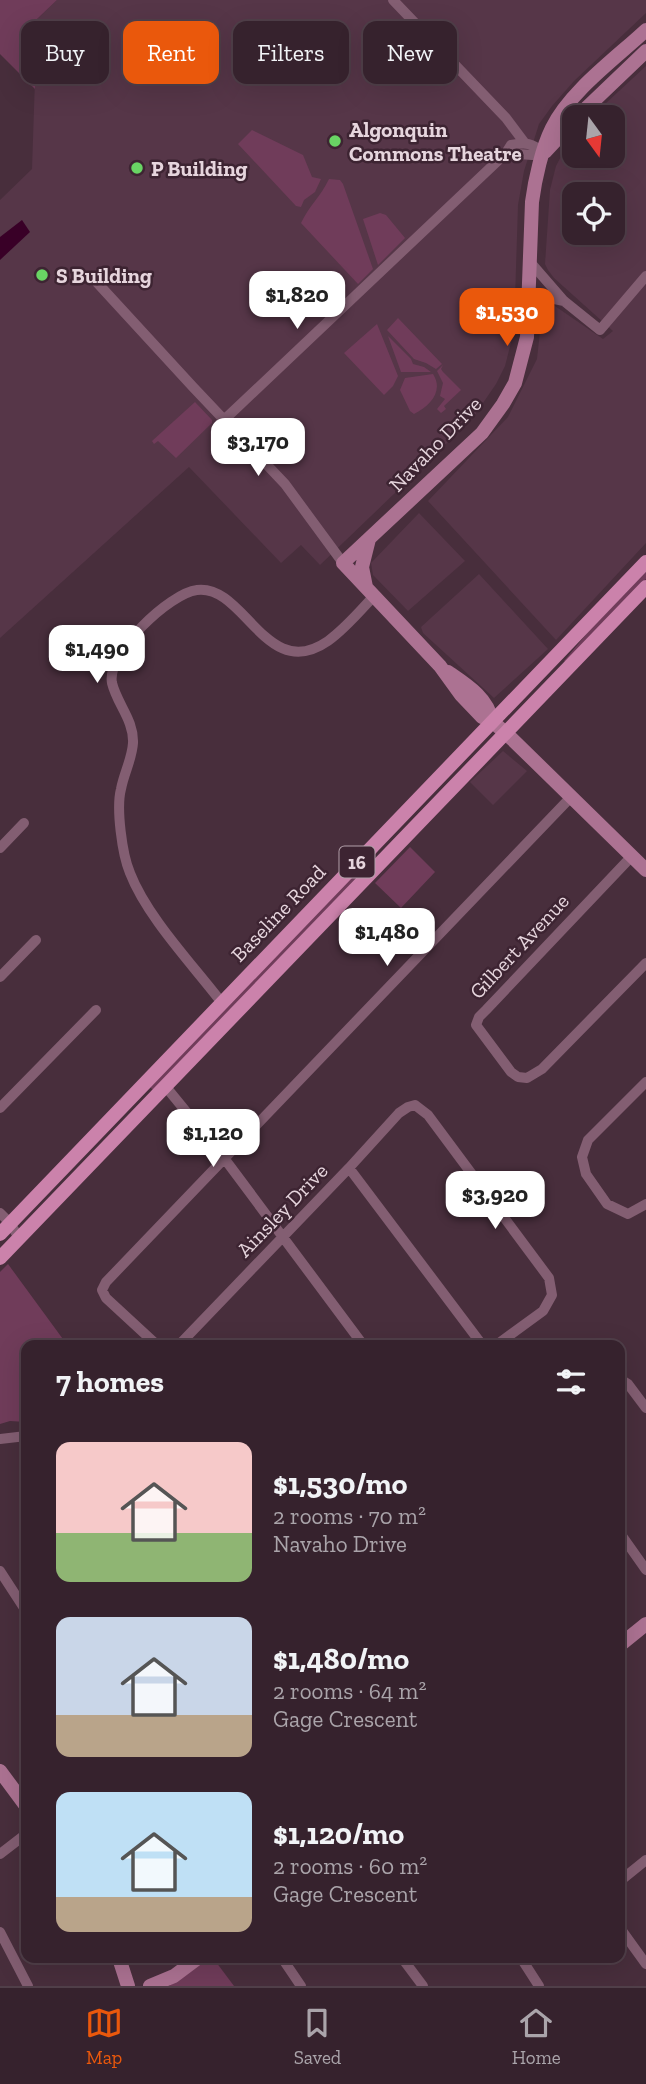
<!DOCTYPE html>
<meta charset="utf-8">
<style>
:root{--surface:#36222d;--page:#412f39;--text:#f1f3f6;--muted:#aaa4aa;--line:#503f49;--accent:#ea580c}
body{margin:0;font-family:"Zilla Slab",serif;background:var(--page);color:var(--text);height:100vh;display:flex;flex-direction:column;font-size:26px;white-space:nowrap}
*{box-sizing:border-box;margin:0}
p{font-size:23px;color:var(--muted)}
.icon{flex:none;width:38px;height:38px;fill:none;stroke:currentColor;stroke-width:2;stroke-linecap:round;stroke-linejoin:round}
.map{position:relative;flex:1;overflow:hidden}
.side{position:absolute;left:21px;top:1340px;width:604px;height:623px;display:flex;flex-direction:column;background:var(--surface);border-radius:14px;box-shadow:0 7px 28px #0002,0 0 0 2px var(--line)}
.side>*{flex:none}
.hud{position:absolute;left:21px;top:21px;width:606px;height:63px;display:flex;gap:14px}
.needle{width:46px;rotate:165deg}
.controls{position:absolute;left:562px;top:105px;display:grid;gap:14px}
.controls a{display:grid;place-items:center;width:63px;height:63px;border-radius:14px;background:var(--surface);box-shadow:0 7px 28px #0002,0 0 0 2px var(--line);font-size:35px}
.price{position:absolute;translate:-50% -60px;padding:0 16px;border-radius:14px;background:#fff;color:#222;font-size:23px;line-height:46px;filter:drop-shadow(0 2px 4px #0008)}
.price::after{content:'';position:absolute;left:50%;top:42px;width:21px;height:16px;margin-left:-10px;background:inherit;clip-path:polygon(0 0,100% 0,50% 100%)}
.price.current{background:var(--accent);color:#fff}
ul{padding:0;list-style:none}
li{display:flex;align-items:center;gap:21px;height:175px;padding:0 35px}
li span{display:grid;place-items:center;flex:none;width:196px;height:140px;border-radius:14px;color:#555}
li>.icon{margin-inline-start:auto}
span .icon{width:84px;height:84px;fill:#fffc;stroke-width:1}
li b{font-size:30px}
h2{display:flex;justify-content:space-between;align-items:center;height:84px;padding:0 35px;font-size:30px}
.chip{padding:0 24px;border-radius:14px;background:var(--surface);box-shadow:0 7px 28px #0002,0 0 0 2px var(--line);font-size:24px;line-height:63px}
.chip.current{background:var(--accent);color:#fff}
.dock{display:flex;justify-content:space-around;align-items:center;height:98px;border-top:2px solid var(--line);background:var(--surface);font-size:19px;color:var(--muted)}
.dock a{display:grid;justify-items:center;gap:4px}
.dock .current{color:var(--accent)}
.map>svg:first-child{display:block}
.built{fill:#563648;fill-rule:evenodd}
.green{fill:#703c5a}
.water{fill:#390027}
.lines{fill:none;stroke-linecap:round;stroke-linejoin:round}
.street{stroke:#835e72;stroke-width:10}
.secondary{stroke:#ac7292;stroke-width:14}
.primary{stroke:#cb82ab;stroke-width:14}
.poi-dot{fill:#69d464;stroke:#3d2432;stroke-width:2.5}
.labels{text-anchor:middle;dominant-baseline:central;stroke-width:5;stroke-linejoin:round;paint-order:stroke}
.shield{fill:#3d2432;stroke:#b3a0aa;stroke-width:2}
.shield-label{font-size:19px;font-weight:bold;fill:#e6d5dd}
.poi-label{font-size:21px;font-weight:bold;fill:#e6d5dd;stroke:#3d2432;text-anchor:start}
.street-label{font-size:21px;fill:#e6d5dd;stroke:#3d2432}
</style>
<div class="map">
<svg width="646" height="1986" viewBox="0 0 646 1986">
<rect width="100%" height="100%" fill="#482e3c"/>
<!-- built -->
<path class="built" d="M57,0h589v13l-72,68 -22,25 -13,18 -15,47 -6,34 -4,126 -9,35 -9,18 -24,35 -152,146 -19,-20 -20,18 -92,-96 -189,171v-438l32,-31 5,-150z
M646,66v477l-90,97 -128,-139 80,-84 29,-58 6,-54 9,-1 51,35 10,-8 -59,-53 -6,-8 -3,-6 5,-74 6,-24 10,-19 8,-10v19h38v-39h-21zM574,194h38v39h-38z
M419,513l46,48 -57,50 -35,-36 -2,-12z
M479,574l69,75 -54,49 -71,-65 -2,-6z
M503,751l24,20 -34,34 -23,-23z"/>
<!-- green -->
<path class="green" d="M0,0h57l-20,19 -2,70 -35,-35z
M252,130l51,25 9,22 9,2 -6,13 -11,8 -3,7 -5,-1 -58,-62z
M329,179l11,1 3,4 30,85 -15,15 -57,-61c8,-17 20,-27 28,-44z
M380,213l6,2 19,23 -27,27 -15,-46z
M398,318l44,46 -6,5 -10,-6 -12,-4 -27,-29z
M377,324l21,52 -5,10 -9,9 -40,-42z
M388,336l23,23 2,5 11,3 7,5h-30z
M443,365l-2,4 2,3 18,18 -17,16 2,3 -5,4 -4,-4 8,-10 -5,-3 3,-13 -6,-12z
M433,374c11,17 -3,32 -19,40l-4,-3 -10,-21 5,-12z
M195,402l17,18v3l-36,35 -18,-17 -4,3 -2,-3z
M646,572v7l-80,83 -2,-1 24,-29z
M410,847l25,25 -34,36 -26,-25z
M377,850l1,1 -17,22 -208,217 -4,-4z
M8,1264l60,82h-42v76l-16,-1 -10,3v-152z
M207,1958h6l21,28h-65z"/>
<!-- water -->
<path class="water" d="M22,220l8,12 -30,28v-23z"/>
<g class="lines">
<!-- street -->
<path class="street" d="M393,0l113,118 18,24
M506,153l26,2 12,-2
M531,263l33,38 36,29 46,-54
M91,276l102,111 92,97 58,79
M530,294l34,7
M225,419l281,-266 5,-8c15,-3 21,-2 33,8
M0,848l24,-25
M632,856l-146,154 -7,7 -3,8 35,47 7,5 9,1 15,-9 104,-106
M0,977l36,-37
M222,1003c-29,-38 -75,-86 -92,-130 -8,-19 -14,-65 -9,-84 3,-16 11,-30 12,-46 1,-23 -16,-39 -21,-60 -6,-30 58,-90 85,-93 48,-6 69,94 131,51 17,-12 32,-30 46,-45
M646,1082l-58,58 -6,17 4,17 21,30 21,10 18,-10
M166,1087l58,71 140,188
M0,1108l96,-98
M349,1168l134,178
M0,1213l10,10 9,15
M158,1346l-52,-48 -4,-8 4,-8 465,-485
M178,1346l171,-178 50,-55 9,-6 7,-2 13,10 121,163 3,17 -9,16 -48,35
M620,1379l8,5 18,24
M0,1439l26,-3
M620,1533l26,37
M0,1571l26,40
M0,1854l26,-20
M620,1881l26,-21
M620,1928l26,36
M0,1932l28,54
M282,1958l19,28
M402,1958l21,28
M521,1958l18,28"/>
<!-- secondary -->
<path class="secondary" d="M646,30c-30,28 -76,61 -94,98 -10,20 -17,51 -20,74l-5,135 -12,46 -12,21 -21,29 -139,130 97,103 21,29 21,22 10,4 20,18 134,131
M577,117l69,-66
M545,152l29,-31
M366,587l-4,-20 7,-28
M448,672c19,13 40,26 44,49
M620,1645l26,-21
M0,1771l26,35
M119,1958l9,28
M150,1986l24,-10 24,-18"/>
<!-- primary -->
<path class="primary" d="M0,1234l646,-672
M0,1258l646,-671"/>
</g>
<!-- markers -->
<g class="poi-dot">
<circle cx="335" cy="141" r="7"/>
<circle cx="137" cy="168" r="7"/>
<circle cx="42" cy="275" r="7"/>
</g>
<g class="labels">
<!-- shield labels -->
<rect class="shield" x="339.5" y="846.5" width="35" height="31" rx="5"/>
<g class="shield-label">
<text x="357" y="862">16</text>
</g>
<!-- poi labels -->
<g class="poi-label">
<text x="349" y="129">Algonquin<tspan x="349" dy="24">Commons Theatre</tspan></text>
<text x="151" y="168">P Building</text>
<text x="56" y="275">S Building</text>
</g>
<!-- street labels -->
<g class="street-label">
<text transform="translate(435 444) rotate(-46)">Navaho Drive</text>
<text transform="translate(278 913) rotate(-46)">Baseline Road</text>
<text transform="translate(519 946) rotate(-47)">Gilbert Avenue</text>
<text transform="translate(282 1210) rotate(-46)">Ainsley Drive</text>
</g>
</g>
</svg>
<div class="controls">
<a><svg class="needle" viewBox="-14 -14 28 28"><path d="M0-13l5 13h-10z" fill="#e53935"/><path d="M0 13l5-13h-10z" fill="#aaa4aa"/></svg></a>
<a><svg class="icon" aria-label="locate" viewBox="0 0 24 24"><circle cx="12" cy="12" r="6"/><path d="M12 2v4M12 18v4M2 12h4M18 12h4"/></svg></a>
</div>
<b class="price" style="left:297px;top:331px">$1,820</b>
<b class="price current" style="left:507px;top:348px">$1,530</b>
<b class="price" style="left:258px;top:478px">$3,170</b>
<b class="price" style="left:97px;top:685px">$1,490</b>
<b class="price" style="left:387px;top:968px">$1,480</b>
<b class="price" style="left:213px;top:1169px">$1,120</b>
<b class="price" style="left:495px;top:1231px">$3,920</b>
<div class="hud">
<a class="chip">Buy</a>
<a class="chip current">Rent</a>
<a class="chip">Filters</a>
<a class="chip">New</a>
</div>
<section class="side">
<h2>7 homes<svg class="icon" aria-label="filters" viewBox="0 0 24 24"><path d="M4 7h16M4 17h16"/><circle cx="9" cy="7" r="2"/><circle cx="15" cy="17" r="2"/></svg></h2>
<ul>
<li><span style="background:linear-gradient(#f6c9c9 65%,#8fb573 0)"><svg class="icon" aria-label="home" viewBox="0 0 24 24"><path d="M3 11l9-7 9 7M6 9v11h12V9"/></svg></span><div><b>$1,530/mo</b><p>2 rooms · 70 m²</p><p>Navaho Drive</p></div></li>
<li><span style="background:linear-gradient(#c9d6e8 70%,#b9a48a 0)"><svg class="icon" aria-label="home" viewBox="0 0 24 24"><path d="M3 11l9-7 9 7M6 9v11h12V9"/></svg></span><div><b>$1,480/mo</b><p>2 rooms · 64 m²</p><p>Gage Crescent</p></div></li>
<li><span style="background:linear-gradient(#bfe0f5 75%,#b9a48a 0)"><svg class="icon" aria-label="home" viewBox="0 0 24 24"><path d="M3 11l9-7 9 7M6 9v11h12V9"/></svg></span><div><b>$1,120/mo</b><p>2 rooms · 60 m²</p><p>Gage Crescent</p></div></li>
</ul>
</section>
</div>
<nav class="dock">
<a class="current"><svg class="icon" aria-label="map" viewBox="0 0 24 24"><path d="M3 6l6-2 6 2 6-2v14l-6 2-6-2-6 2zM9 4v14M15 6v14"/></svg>Map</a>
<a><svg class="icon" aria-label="saved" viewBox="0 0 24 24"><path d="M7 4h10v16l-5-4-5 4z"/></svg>Saved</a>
<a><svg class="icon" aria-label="home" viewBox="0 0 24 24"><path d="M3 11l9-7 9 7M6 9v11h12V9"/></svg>Home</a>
</nav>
